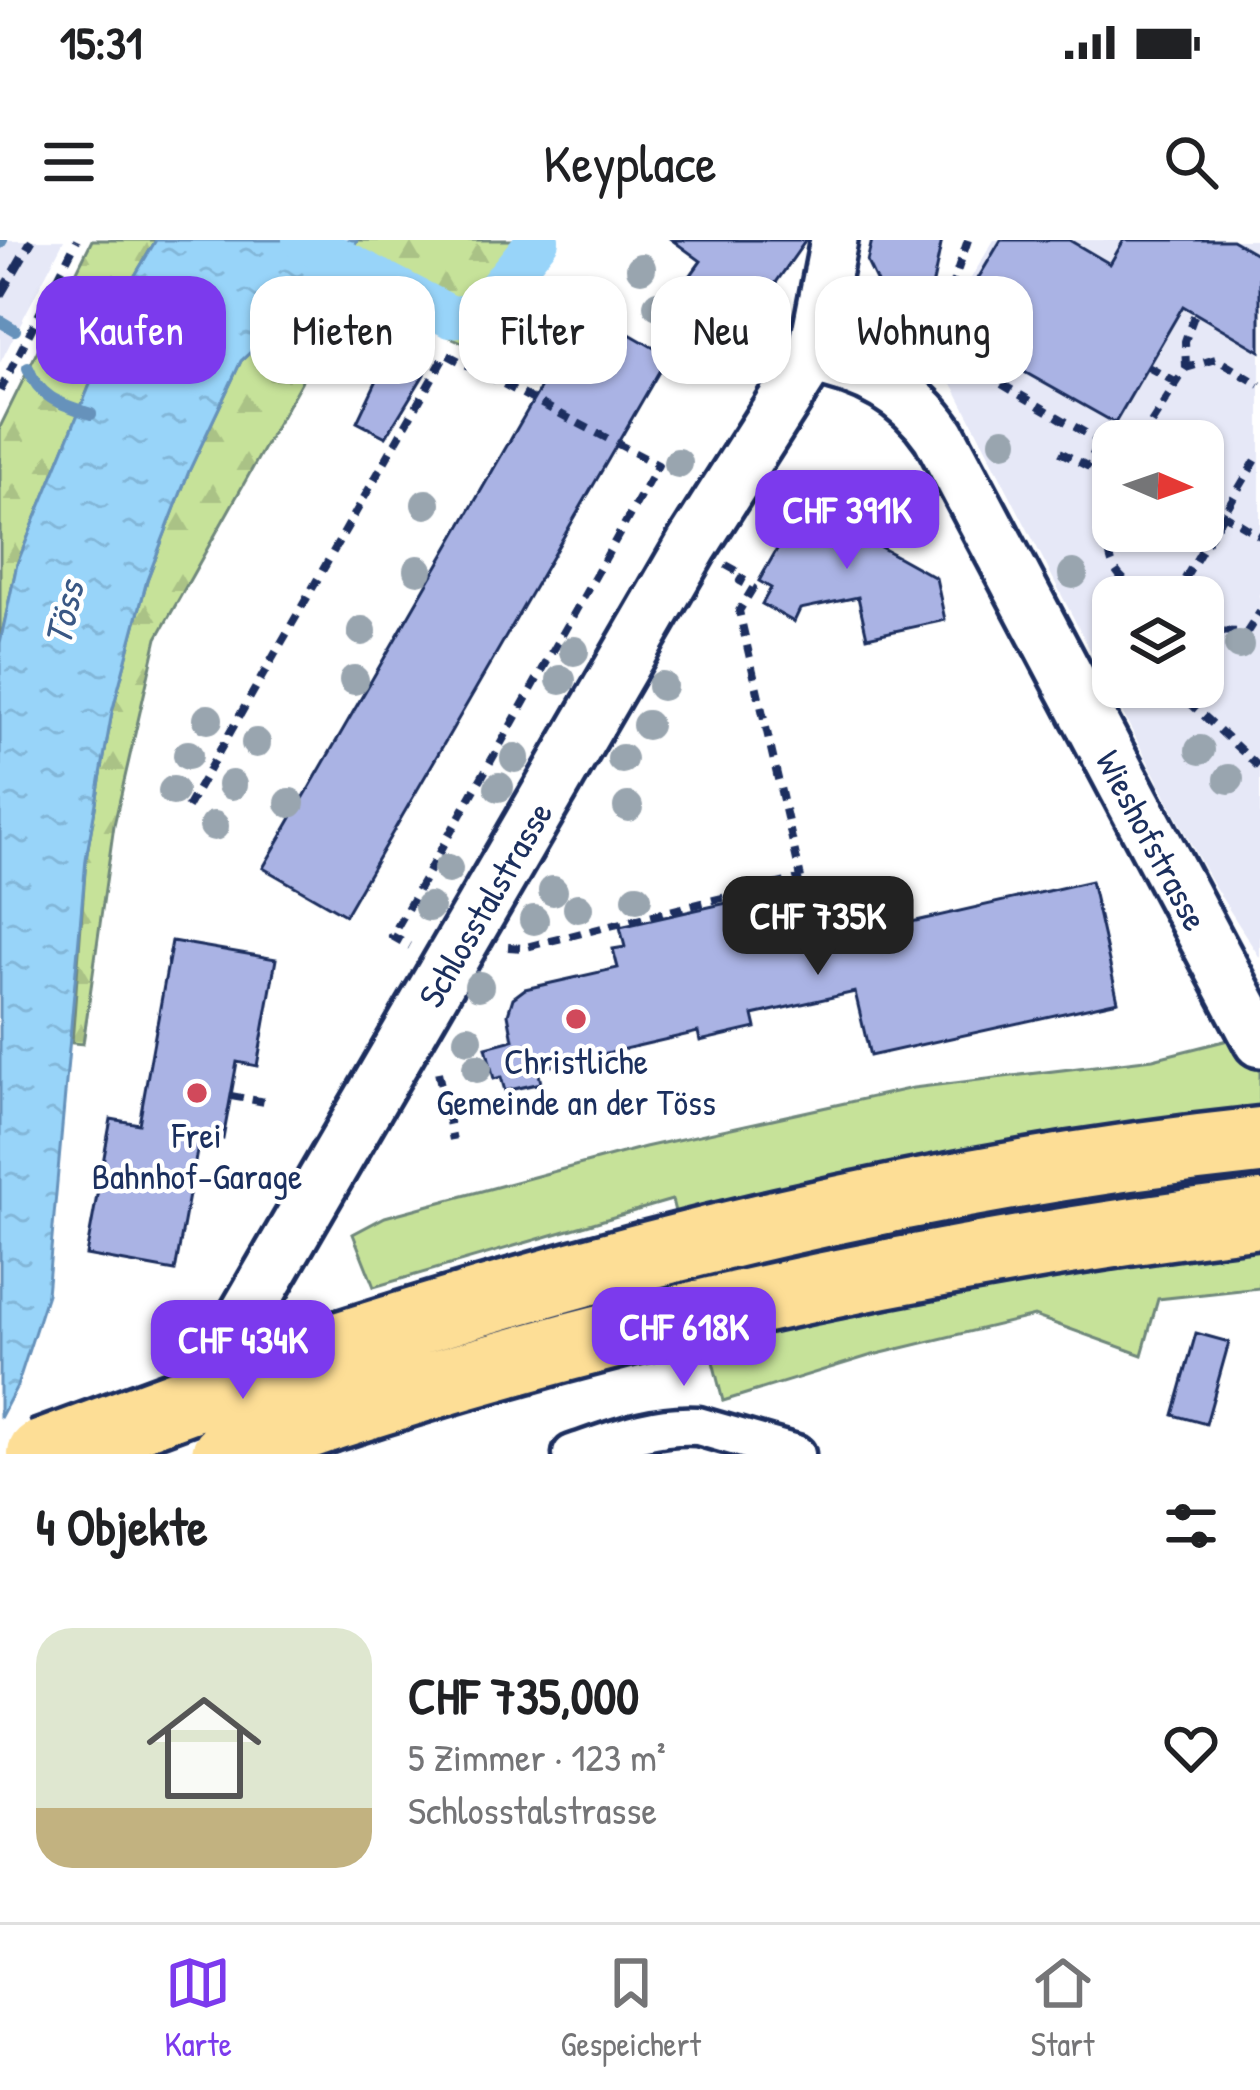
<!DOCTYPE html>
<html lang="de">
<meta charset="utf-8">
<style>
:root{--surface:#fff;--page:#f6f6f6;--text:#202124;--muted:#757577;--line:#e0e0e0;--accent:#7c3aed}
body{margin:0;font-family:"Patrick Hand",sans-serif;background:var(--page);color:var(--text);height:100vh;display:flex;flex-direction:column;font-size:45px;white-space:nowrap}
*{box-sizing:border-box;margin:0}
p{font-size:39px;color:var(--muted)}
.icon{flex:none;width:66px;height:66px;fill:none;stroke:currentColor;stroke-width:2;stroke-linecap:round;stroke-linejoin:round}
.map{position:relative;height:1214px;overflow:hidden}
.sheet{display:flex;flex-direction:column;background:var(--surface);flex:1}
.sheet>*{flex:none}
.top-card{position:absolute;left:36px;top:36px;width:1188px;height:108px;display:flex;gap:24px}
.needle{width:78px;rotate:92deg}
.buttons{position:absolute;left:1092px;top:180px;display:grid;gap:24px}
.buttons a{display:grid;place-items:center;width:132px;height:132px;border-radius:24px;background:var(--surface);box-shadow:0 3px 9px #0004;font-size:60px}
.price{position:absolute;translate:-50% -102px;padding:0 27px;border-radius:24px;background:var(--accent);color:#fff;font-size:39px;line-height:78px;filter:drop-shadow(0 3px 6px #0008)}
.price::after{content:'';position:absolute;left:50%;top:72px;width:36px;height:27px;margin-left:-18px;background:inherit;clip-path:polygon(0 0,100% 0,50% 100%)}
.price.current{background:#222;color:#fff}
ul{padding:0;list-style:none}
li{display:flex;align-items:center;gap:36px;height:300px;padding:0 36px}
li span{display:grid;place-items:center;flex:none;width:336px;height:240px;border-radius:36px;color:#555}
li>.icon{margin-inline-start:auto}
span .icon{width:144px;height:144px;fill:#fffc;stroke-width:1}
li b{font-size:51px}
h2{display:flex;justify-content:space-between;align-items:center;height:144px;padding:0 36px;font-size:51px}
.pill{padding:0 42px;border-radius:36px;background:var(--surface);box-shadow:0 3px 9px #0004;font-size:42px;line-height:108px}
.pill.current{background:var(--accent);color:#fff}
.status{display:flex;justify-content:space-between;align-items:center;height:84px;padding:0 60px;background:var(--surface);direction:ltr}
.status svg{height:33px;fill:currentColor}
header{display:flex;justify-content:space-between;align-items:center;height:156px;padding:0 36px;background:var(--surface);font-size:54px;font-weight:600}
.tab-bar{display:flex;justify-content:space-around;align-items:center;height:168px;border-top:3px solid var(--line);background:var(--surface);font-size:33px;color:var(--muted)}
.tab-bar a{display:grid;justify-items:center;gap:6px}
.tab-bar .current{color:var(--accent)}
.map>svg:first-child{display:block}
.built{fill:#e6e8f7;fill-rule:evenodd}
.grass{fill:#c6e299;stroke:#70887c;stroke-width:3}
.forest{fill:url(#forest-firs);stroke:#70887c;stroke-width:3}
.water{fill:url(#water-ripples);stroke:#6692bb;stroke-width:3}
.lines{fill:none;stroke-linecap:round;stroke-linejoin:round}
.stream{stroke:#6692bb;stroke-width:12}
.canal{stroke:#98d4f9;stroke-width:42}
.building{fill:#aab3e4;stroke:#1b2f5e;stroke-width:3}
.minor-casing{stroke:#1b2f5e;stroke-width:45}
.tertiary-casing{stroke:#1b2f5e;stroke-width:54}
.secondary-casing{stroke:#1b2f5e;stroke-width:60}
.motorway-casing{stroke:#1b2f5e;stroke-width:75}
.path{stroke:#1b2f5e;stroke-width:8;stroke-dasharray:12 9;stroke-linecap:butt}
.minor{stroke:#fff;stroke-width:36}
.tertiary{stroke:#fff;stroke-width:45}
.secondary{stroke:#fff;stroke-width:51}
.motorway{stroke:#fdde96;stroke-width:66}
.rail{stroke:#1b2f5e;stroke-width:9;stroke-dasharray:18 9;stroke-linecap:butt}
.motorway-bridge-casing{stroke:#1b2f5e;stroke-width:75;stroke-linecap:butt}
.motorway-bridge{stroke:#fdde96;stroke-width:66}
.tree{fill:#99a5af}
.poi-dot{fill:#d1495b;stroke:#fff;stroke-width:4.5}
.labels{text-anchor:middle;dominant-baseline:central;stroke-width:9;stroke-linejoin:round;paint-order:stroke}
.street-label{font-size:36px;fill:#1b2f5e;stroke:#fff}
.poi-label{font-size:36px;fill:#1b2f5e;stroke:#fff}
.water-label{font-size:39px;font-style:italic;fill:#3a5885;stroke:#fff}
</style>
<div class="status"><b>15:31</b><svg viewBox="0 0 49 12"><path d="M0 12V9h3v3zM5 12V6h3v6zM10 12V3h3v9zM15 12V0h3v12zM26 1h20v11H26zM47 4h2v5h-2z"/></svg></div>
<header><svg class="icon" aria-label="menu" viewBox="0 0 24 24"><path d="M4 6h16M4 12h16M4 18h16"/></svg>Keyplace<svg class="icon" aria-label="search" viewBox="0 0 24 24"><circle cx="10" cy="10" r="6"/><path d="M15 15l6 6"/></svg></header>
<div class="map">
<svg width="1260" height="1214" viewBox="0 0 1260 1214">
<defs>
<pattern id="forest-firs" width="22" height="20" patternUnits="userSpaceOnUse" patternTransform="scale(3)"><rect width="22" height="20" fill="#c6e299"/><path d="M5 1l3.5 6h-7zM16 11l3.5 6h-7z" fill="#aac286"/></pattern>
<pattern id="water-ripples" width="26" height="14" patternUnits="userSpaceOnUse" patternTransform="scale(3)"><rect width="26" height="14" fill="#98d4f9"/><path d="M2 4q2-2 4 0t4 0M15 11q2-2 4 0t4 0" fill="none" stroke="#82b6d8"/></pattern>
</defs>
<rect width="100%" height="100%" fill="#fff"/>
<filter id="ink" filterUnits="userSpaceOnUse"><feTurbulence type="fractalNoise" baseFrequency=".00833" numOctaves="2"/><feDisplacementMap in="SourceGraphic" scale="24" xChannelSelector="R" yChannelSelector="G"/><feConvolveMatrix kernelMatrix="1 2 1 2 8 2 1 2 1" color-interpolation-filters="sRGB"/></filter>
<g filter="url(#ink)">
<!-- built -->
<path class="built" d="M0,0h64l-64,123z
M994,0h266v718l-49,-77 -36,-67 -221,-427 -33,-33 5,-1zM1113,201h90v90h-90zM1113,357h90v90h-90z"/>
<!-- grass -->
<path class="grass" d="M1260,792v256l-102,11 -16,56 -108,-39 -165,40 -146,45 -51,-201 -298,87 -21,-53 32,-17 260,-70 268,-59 240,-29z"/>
<!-- forest -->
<path class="forest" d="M92,0h64l-23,39 -116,285 -17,79v-216z
M357,0h193l-68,111 -117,-52 -42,44 -166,295 -43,187 -31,219 -11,-1 14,-184 26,-147 35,-132 42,-109 52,-110 104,-97z"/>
<!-- water -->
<path class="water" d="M156,0h201l-12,24 -104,97 -52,110 -42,109 -35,132 -26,147 -39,435 -30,92 -17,32v-775l17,-79 116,-285z"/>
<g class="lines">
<!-- stream -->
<path class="stream" d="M0,3l2,-3
M0,81l15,9
M28,128c12,31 33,36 63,46"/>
<!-- canal -->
<path class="canal" d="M303,0l148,77 27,-3 60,-74"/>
</g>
<!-- building -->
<path class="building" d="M672,0h134l-62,88 -61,-42 18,-25z
M872,0h70l-16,76 -37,-8 -22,-46z
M1001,0h68l41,24 14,-24h108l28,16v95l-77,-45 -68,117 -167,-94z
M586,69l82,47 -323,559 -82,-47z
M393,106l38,17 -45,74 -29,-15z
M812,247l45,26 -9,16 88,49 9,42 -78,17 -9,-40 -58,12 -6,13 -32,-18 9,-16 -12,-7z
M1091,641l27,120 -248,55 -15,-64 -102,23 3,13 -56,13 -2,-9 -160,37 3,14 -36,8 -4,-14 -7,2 -8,-32 27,-7 -5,-26 5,-16 12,-9 93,-21 -5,-19 12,-2 -5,-20 178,-40 13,58z
M172,701l104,18 -19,107 -20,-4 -14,77 -23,-4 -25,136 -89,-16 25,-136 28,5z
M1196,1093l33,9 -23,82 -33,-9z"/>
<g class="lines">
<defs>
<path id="minor" d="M572,1214c41,-14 82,-31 126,-28l98,28"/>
<path id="tertiary" d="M811,118l23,-118"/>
<g id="secondary">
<path id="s1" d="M165,1214l527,-909 119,-187c53,9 98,33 128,77l321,606"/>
</g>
<path id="motorway" d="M307,1116c310,-101 628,-181 953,-215
M328,1178c303,-99 616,-165 932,-204"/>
</defs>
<!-- minor casing -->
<use href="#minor" class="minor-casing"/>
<!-- tertiary casing -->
<use href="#tertiary" class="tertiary-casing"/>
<!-- secondary casing -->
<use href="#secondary" class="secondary-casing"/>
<!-- motorway casing -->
<use href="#motorway" class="motorway-casing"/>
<!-- path -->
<path class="path" d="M968,0l-19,55 -28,59 65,21 127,74
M1148,127l27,15
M1186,128l-1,-27 10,-28
M0,151l77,-151
M1140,201l46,-73 30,-9 44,26
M1060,212l27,14 13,-24
M1203,262l57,34
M1115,291c-15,32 5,48 31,66
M726,325l18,10 -4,6 13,7 -14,23 62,267
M1174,357l86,-144
M1203,391l44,1 13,-20
M1173,447l87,81
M187,568l259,-454 212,111 -266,471 18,10
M508,707l14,1 280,-70
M438,832l15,68
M231,856l34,6"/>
<!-- minor -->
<use href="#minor" class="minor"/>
<!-- tertiary -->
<use href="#tertiary" class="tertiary"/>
<!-- secondary -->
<use href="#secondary" class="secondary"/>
<!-- motorway -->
<use href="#motorway" class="motorway"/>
<!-- rail -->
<path class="rail" d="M0,55l32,-55"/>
<defs>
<path id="motorway-bridge" d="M41,1214l266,-98
M225,1214l103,-36"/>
</defs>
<!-- motorway-bridge casing -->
<use href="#motorway-bridge" class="motorway-bridge-casing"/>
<!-- motorway-bridge -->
<use href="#motorway-bridge" class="motorway-bridge"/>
</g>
<!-- trees -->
<g class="tree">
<circle cx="641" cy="28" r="15"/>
<circle cx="555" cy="53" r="15"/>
<circle cx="658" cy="65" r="15"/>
<circle cx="689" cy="85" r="15"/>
<circle cx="713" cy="103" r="15"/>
<circle cx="734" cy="127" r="15"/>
<circle cx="1004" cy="201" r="15"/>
<circle cx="678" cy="223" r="15"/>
<circle cx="426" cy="264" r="15"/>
<circle cx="418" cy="330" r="15"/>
<circle cx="1073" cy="334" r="15"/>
<circle cx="362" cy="391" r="15"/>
<circle cx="1239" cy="405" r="15"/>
<circle cx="574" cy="411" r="15"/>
<circle cx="354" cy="440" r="15"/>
<circle cx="561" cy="440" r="15"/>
<circle cx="662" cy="446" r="15"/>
<circle cx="208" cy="479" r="15"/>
<circle cx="647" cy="485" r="15"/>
<circle cx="256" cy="503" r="15"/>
<circle cx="1200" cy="510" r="15"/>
<circle cx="188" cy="515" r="15"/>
<circle cx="515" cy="518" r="15"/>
<circle cx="622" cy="519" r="15"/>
<circle cx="1229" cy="539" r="15"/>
<circle cx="232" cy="545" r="15"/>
<circle cx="499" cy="547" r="15"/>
<circle cx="173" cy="551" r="15"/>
<circle cx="290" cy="563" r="15"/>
<circle cx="628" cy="567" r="15"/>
<circle cx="214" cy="586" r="15"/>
<circle cx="448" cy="629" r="15"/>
<circle cx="553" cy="651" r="15"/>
<circle cx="637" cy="658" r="15"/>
<circle cx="429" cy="667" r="15"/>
<circle cx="578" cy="668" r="15"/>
<circle cx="534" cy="680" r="15"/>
<circle cx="479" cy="746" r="15"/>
<circle cx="468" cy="799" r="15"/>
<circle cx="477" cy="828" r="15"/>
</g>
</g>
<!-- markers -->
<g class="poi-dot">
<circle cx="576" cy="779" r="12"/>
<circle cx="197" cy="853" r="12"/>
</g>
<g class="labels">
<!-- street labels -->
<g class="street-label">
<text stroke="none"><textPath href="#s1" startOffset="1884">Wieshofstrasse</textPath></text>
<text stroke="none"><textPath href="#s1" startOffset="636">Schlosstalstrasse</textPath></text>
</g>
<!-- poi labels -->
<g class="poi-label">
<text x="576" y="820">Christliche<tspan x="576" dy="41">Gemeinde an der Töss</tspan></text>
<text x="197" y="894">Frei<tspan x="197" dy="41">Bahnhof-Garage</tspan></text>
</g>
<!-- water labels -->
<g class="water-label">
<text transform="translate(63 373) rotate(-77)">Töss</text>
</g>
</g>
</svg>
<div class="buttons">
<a><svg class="needle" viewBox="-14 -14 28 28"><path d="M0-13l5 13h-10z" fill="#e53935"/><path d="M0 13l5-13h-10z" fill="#757577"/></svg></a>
<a><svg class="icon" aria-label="layers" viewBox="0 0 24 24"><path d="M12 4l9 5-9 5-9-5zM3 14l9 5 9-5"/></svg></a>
</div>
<b class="price" style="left:847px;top:332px">CHF 391K</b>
<b class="price current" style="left:818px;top:738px">CHF 735K</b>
<b class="price" style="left:684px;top:1149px">CHF 618K</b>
<b class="price" style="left:243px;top:1162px">CHF 434K</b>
<div class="top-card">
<a class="pill current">Kaufen</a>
<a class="pill">Mieten</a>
<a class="pill">Filter</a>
<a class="pill">Neu</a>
<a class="pill">Wohnung</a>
</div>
</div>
<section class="sheet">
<h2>4 Objekte<svg class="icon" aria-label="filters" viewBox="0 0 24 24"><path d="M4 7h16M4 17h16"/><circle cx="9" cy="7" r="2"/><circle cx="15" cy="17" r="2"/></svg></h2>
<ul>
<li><span style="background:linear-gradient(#dfe7d0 75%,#c2b280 0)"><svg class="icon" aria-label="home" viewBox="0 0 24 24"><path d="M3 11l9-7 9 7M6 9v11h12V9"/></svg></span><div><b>CHF 735,000</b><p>5 Zimmer · 123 m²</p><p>Schlosstalstrasse</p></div><svg class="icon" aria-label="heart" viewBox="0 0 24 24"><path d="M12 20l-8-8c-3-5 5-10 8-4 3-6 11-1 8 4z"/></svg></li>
</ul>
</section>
<nav class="tab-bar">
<a class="current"><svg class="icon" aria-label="map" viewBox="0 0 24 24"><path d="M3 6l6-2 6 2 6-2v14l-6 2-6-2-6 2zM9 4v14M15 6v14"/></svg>Karte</a>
<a><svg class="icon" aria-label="saved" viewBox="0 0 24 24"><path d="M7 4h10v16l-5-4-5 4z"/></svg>Gespeichert</a>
<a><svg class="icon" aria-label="home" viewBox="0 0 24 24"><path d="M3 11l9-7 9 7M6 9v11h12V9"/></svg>Start</a>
</nav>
